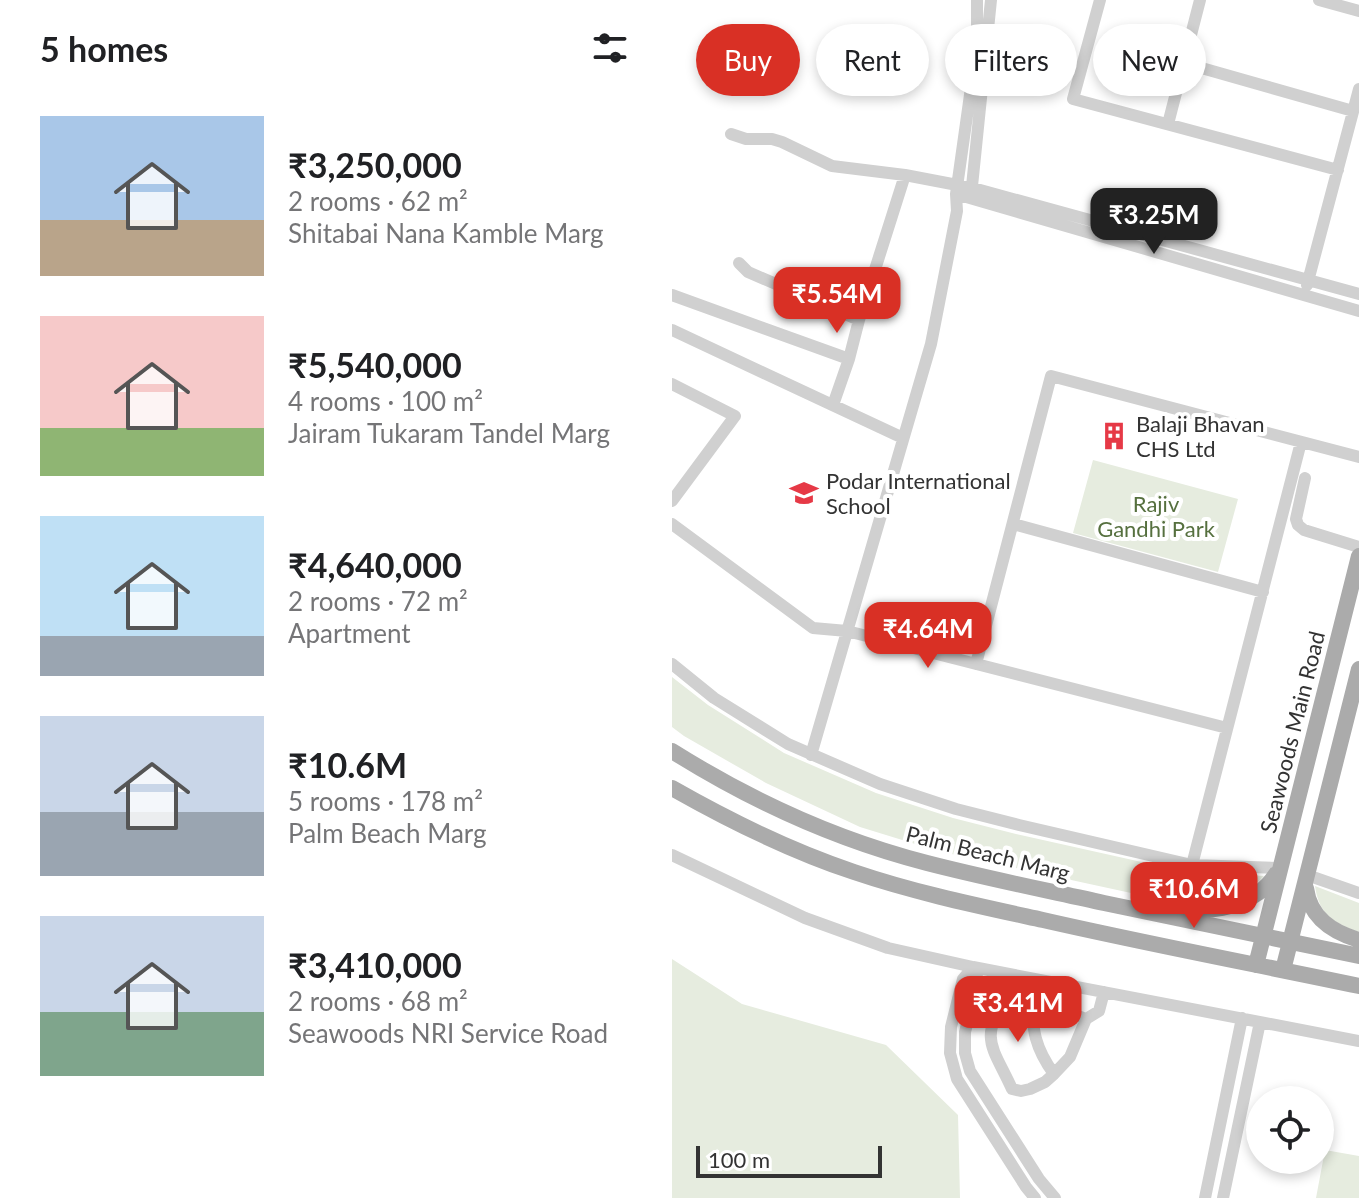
<!DOCTYPE html>
<meta charset="utf-8">
<style>
:root{--surface:#fff;--page:#f6f6f6;--text:#202124;--muted:#757577;--accent:#d93025}
body{margin:0;font-family:Lato,sans-serif;background:var(--page);color:var(--text);height:100vh;display:flex;flex-direction:column;font-size:30px;white-space:nowrap}
*{box-sizing:border-box;margin:0}
p{font-size:26px;color:var(--muted)}
.icon{flex:none;width:44px;height:44px;fill:none;stroke:currentColor;stroke-width:2;stroke-linecap:round;stroke-linejoin:round}
.map{position:relative;flex:1;overflow:hidden}
.sheet{display:flex;flex-direction:column;background:var(--surface);width:672px}
.sheet>*{flex:none}
.hud{position:absolute;left:24px;top:24px;width:542px;height:72px;display:flex;gap:16px}
.controls{position:absolute;left:574px;top:1086px;display:grid;gap:16px}
.controls a{display:grid;place-items:center;width:88px;height:88px;border-radius:50%;background:var(--surface);box-shadow:0 4px 12px #0003;font-size:40px}
.scale{position:absolute;left:24px;bottom:20px;width:186px;box-sizing:border-box;padding-left:8px;border:4px solid #333;border-top:0;font-size:22px;line-height:28px;white-space:nowrap;color:#333;-webkit-text-stroke:6px #fff;paint-order:stroke}
.price{position:absolute;translate:-50% -68px;padding:0 18px;border-radius:16px;background:var(--accent);color:#fff;font-size:26px;line-height:52px;filter:drop-shadow(0 2px 4px #0008)}
.price::after{content:'';position:absolute;left:50%;top:48px;width:24px;height:18px;margin-left:-12px;background:inherit;clip-path:polygon(0 0,100% 0,50% 100%)}
.price.current{background:#222;color:#fff}
ul{padding:0;list-style:none}
li{display:flex;align-items:center;gap:24px;height:200px;padding:0 40px}
li span{display:grid;place-items:center;flex:none;width:224px;height:160px;border-radius:0px;color:#555}
li>.icon{margin-inline-start:auto}
span .icon{width:96px;height:96px;fill:#fffc;stroke-width:1}
li b{font-size:34px}
h2{display:flex;justify-content:space-between;align-items:center;height:96px;padding:0 40px;font-size:34px}
.tag{padding:0 28px;border-radius:36px;background:var(--surface);box-shadow:0 4px 12px #0003;font-size:28px;line-height:72px}
.tag.current{background:var(--accent);color:#fff}
main{display:flex;flex:1;min-height:0}
.map>svg:first-child{display:block}
.green{fill:#e6ecdf}
.lines{fill:none;stroke-linecap:round;stroke-linejoin:round}
.minor{stroke:#d0d0d0;stroke-width:12}
.major{stroke:#ababab;stroke-width:16}
.labels{text-anchor:middle;dominant-baseline:central;stroke-width:8;stroke-linejoin:round;paint-order:stroke}
.poi-label{font-size:22px;fill:#333;stroke:#fff;text-anchor:start}
.park-label{font-size:22px;fill:#56703f;stroke:#fff}
.street-label{font-size:22px;fill:#333;stroke:#fff}
</style>
<main>
<section class="sheet">
<h2>5 homes<svg class="icon" aria-label="filters" viewBox="0 0 24 24"><path d="M4 7h16M4 17h16"/><circle cx="9" cy="7" r="2"/><circle cx="15" cy="17" r="2"/></svg></h2>
<ul>
<li><span style="background:linear-gradient(#a9c7e8 65%,#b9a48a 0)"><svg class="icon" aria-label="home" viewBox="0 0 24 24"><path d="M3 11l9-7 9 7M6 9v11h12V9"/></svg></span><div><b>₹3,250,000</b><p>2 rooms · 62 m²</p><p>Shitabai Nana Kamble Marg</p></div></li>
<li><span style="background:linear-gradient(#f6c9c9 70%,#8fb573 0)"><svg class="icon" aria-label="home" viewBox="0 0 24 24"><path d="M3 11l9-7 9 7M6 9v11h12V9"/></svg></span><div><b>₹5,540,000</b><p>4 rooms · 100 m²</p><p>Jairam Tukaram Tandel Marg</p></div></li>
<li><span style="background:linear-gradient(#bfe0f5 75%,#9aa5b1 0)"><svg class="icon" aria-label="home" viewBox="0 0 24 24"><path d="M3 11l9-7 9 7M6 9v11h12V9"/></svg></span><div><b>₹4,640,000</b><p>2 rooms · 72 m²</p><p>Apartment</p></div></li>
<li><span style="background:linear-gradient(#c9d6e8 60%,#9aa5b1 0)"><svg class="icon" aria-label="home" viewBox="0 0 24 24"><path d="M3 11l9-7 9 7M6 9v11h12V9"/></svg></span><div><b>₹10.6M</b><p>5 rooms · 178 m²</p><p>Palm Beach Marg</p></div></li>
<li><span style="background:linear-gradient(#c9d6e8 60%,#7fa58c 0)"><svg class="icon" aria-label="home" viewBox="0 0 24 24"><path d="M3 11l9-7 9 7M6 9v11h12V9"/></svg></span><div><b>₹3,410,000</b><p>2 rooms · 68 m²</p><p>Seawoods NRI Service Road</p></div></li>
</ul>
</section>
<div class="map">
<svg width="687" height="1198" viewBox="0 0 687 1198">
<rect width="100%" height="100%" fill="#fff"/>
<!-- green -->
<path class="green" d="M421,460l145,39 -20,73 -145,-39z
M0,677l36,28 76,48 92,40 77,25 63,16 175,39 73,3c-23,26 -54,28 -87,27l-239,-52 -78,-24 -94,-44 -82,-47 -12,-9z
M643,886l44,17v29c-25,-9 -40,-17 -44,-46z
M0,959l70,45 144,41 72,70 2,83h-288z
M653,1150l34,6v42h-43z"/>
<g class="lines">
<!-- minor -->
<path class="minor" d="M428,0l-27,99 265,71
M647,0l40,11
M512,63l169,48
M496,124l32,-124
M59,134l15,5h26l10,3 50,24 73,9 68,13 386,106
M284,194l403,117
M299,196l20,-196
M67,263l9,9 111,48 46,-145
M635,285l52,-196
M0,295l177,64 -16,46
M0,330l231,108
M177,359l10,-39
M0,384l63,32 -63,85
M633,478l-9,41 2,6 6,5 55,17
M0,524l141,104 34,3 380,97
M341,524l250,68
M0,664l42,34 74,46 92,40 76,25 63,16 173,40 88,3
M304,664l75,-288 308,81
M139,755l120,-411 26,-133 -1,-17 21,-149v-45
M0,855l133,63 83,30 85,19 386,74
M520,865l109,-423
M635,875l52,18
M301,967l-10,12 -12,48 -1,26 7,26 69,108 9,11
M301,967l5,13 -13,52v21l5,18 69,108 16,19
M360,998c0,32 3,50 22,76
M414,1019l-54,-21 -25,-2c-29,43 -14,51 5,93l9,2 9,-2 15,-7 9,-8 16,-17 16,-38 13,-8 5,-19
M533,1198l37,-180
M551,1198l37,-176"/>
<!-- major -->
<path class="major" d="M0,751c78,49 165,89 255,112 58,15 118,27 177,40 85,18 170,36 255,53
M0,788c58,33 119,63 182,84 62,21 125,34 189,48 105,24 211,44 316,66
M634,888c4,30 26,44 53,52
M500,908c38,6 82,0 104,-34
M584,965l103,-409
M611,970l76,-301"/>
</g>
<!-- icons -->
<defs>
<symbol id="building-bare" viewBox="-9 -9 18 18"><path d="M-4-6H4V6H1V3H-1V6H-4ZM-2.5-4.3h1.7v1.8h-1.7ZM.8-4.3h1.7v1.8H.8ZM-2.5-1h1.7V.8h-1.7ZM.8-1h1.7V.8H.8Z" fill="#e63946" stroke="#fff" stroke-width="2.5" paint-order="stroke"/></symbol>
<symbol id="school-bare" viewBox="-9 -9 18 18"><path d="M0-5L7-2L0 1L-7-2ZM-4 1L0 2.5L4 1V4Q0 6-4 4Z" fill="#e63946" stroke="#fff" stroke-width="2.5" paint-order="stroke"/></symbol>
</defs>
<g fill-rule="evenodd">
<use href="#building-bare" x="422" y="416" width="40" height="40"/>
<use href="#school-bare" x="112" y="473" width="40" height="40"/>
</g>
<g class="labels">
<!-- poi labels -->
<g class="poi-label">
<text x="464" y="423">Balaji Bhavan<tspan x="464" dy="25">CHS Ltd</tspan></text>
<text x="154" y="480">Podar International<tspan x="154" dy="25">School</tspan></text>
</g>
<!-- park labels -->
<g class="park-label">
<text x="484" y="503">Rajiv<tspan x="484" dy="25">Gandhi Park</tspan></text>
</g>
<!-- street labels -->
<g class="street-label">
<text transform="translate(620 732) rotate(-76)">Seawoods Main Road</text>
<text transform="translate(316 853) rotate(14)">Palm Beach Marg</text>
</g>
</g>
</svg>
<div class="controls">
<a><svg class="icon" aria-label="locate" viewBox="0 0 24 24"><circle cx="12" cy="12" r="6"/><path d="M12 2v4M12 18v4M2 12h4M18 12h4"/></svg></a>
</div>
<div class="scale">100 m</div>
<b class="price current" style="left:482px;top:256px">₹3.25M</b>
<b class="price" style="left:165px;top:335px">₹5.54M</b>
<b class="price" style="left:256px;top:670px">₹4.64M</b>
<b class="price" style="left:522px;top:930px">₹10.6M</b>
<b class="price" style="left:346px;top:1044px">₹3.41M</b>
<div class="hud">
<a class="tag current">Buy</a>
<a class="tag">Rent</a>
<a class="tag">Filters</a>
<a class="tag">New</a>
</div>
</div>
</main>
